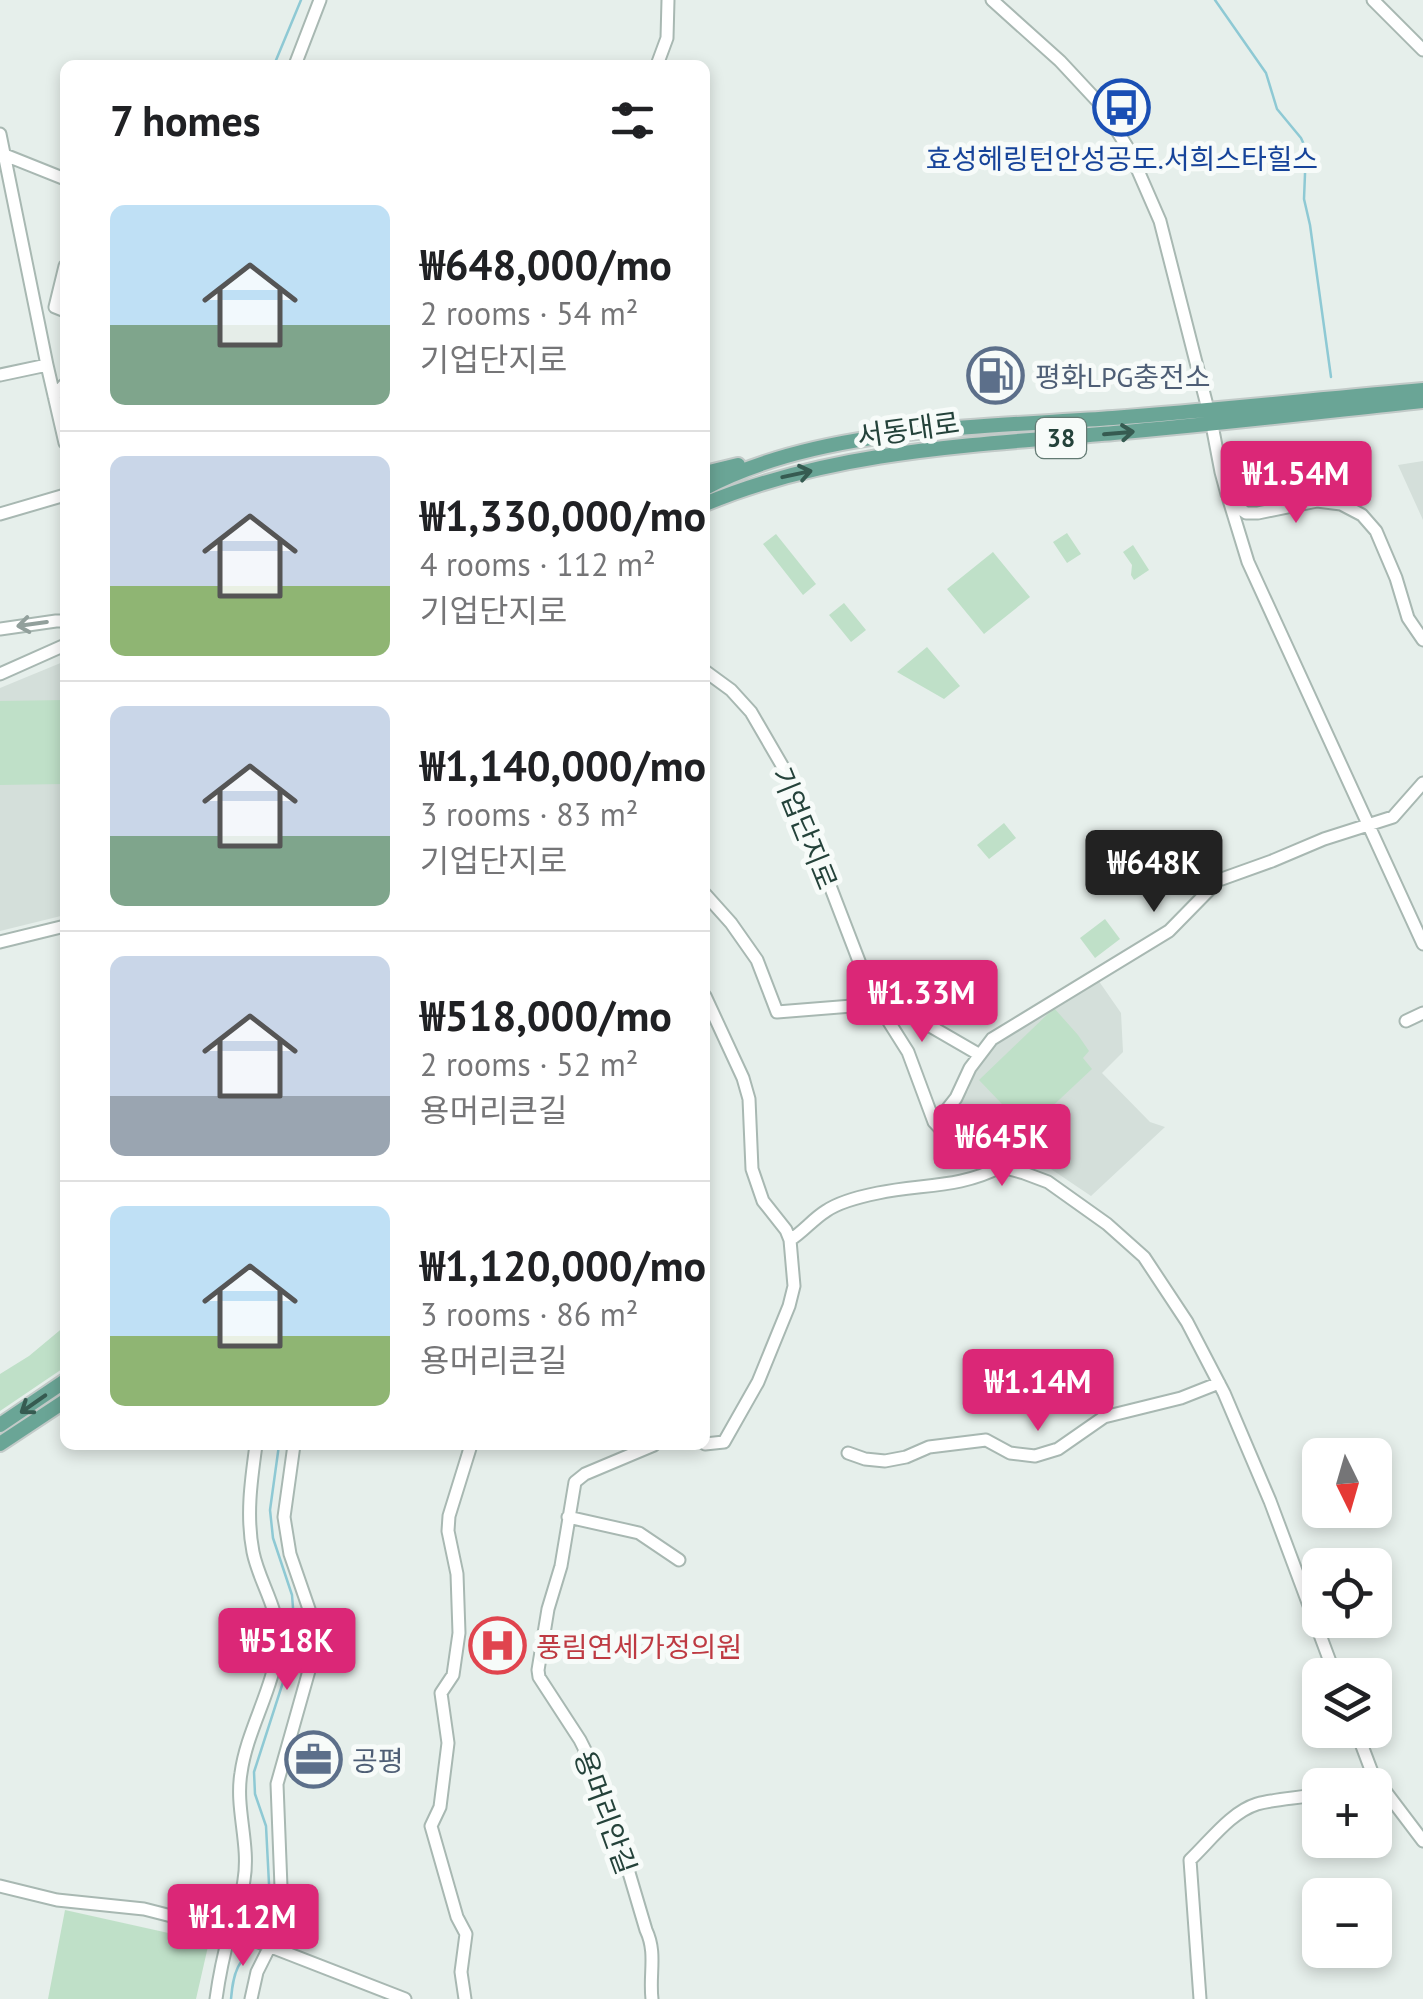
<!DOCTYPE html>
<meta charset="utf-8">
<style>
:root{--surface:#fff;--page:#f2f2f2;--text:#202124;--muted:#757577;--line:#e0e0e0;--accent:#db2777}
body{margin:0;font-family:"PT Sans","Noto Sans KR",sans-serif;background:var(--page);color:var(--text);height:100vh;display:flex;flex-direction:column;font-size:38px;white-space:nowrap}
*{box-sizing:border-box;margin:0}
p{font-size:32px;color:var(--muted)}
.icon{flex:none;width:55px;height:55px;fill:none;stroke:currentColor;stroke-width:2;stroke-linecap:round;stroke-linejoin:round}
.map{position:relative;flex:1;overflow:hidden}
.panel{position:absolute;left:60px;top:60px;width:650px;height:1390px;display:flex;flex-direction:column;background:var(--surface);border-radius:15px;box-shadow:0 5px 15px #0003}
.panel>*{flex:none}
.needle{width:65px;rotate:175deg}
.fabs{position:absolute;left:1302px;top:1438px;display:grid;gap:20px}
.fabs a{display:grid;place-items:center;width:90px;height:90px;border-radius:15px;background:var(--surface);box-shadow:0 5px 15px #0003;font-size:50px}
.price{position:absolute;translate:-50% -85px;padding:0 22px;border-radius:10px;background:var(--accent);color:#fff;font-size:32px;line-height:65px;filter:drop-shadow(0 2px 5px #0008)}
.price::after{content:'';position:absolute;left:50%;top:60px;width:30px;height:22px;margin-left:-15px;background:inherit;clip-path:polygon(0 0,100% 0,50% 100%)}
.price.on{background:#222;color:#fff}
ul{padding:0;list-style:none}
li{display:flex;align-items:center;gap:30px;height:250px;padding:0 50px}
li+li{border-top:2px solid var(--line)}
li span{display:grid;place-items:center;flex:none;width:280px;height:200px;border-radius:15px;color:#555}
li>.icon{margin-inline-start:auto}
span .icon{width:120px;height:120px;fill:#fffc;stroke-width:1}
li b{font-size:42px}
h2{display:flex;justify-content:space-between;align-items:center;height:120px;padding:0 50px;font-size:42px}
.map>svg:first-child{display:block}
.built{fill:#d4dfda}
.green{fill:#bfe0c8}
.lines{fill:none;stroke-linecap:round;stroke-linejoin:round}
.stream{stroke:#8ec9d4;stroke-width:2.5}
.minor-casing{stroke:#a8b8b2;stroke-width:15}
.major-casing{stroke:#c2cac8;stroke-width:18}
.minor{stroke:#fff;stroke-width:11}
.major{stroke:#6aa596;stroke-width:14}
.oneway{stroke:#365b51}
.oneway2{stroke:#92a09c}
.labels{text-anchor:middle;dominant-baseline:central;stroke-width:10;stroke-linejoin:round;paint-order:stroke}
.shield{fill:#f7fbf9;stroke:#637a73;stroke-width:2.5}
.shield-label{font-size:25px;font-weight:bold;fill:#24423a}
.transit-label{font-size:28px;fill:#164399;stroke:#f7fbf9}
.service-label{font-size:28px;fill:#4e5e75;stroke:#f7fbf9;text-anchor:start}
.street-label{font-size:28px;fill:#24423a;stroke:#f7fbf9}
.health-label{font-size:28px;fill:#be3a42;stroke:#f7fbf9;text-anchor:start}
</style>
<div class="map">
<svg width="1423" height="1999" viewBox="0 0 1423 1999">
<rect width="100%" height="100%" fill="#e6efeb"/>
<!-- built -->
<path class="built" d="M1423,461v59l-25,-55z
M63,662l2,253 -65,16v-243z
M1096,977l25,36 2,39 -21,21 48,49 15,5 -74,69 -46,-31 -32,-8 3,-10 -23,-32 -45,-3 20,-21 8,-21 24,-31z"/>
<!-- green -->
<path class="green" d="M1067,533l14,21 -14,9 -14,-21z
M776,534l40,50 -13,11 -40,-51z
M1133,545l16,25 -15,10 -3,-5 1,-10 -9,-13z
M993,552l37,45 -46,37 -37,-45z
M844,603l22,27 -15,12 -22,-27z
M927,647l33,39 -16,13 -47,-27z
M65,700v84l-65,1v-84z
M1004,823l12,15 -27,21 -12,-14z
M1105,919l15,20 -25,19 -15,-20z
M1054,1008l24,27 11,16 -6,7 9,11 -65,61 -48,-50z
M65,1326v41l-65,44v-37l29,-18z
M65,1910l144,32 -13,57h-148z"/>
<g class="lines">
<!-- stream -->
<path class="stream" d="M1215,0l51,73 11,36 24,29 5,11 -2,50 6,26 21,152
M274,65l27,-65
M256,1934l13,-50 -3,-58 -11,-32 -1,-22 31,-96 5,-26 -3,-28 6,-14 -1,-13 -19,-57 -3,-28 9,-65
M231,1999c1,-11 2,-22 7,-32 4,-8 11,-12 14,-20"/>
<defs>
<path id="minor" d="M992,0l68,61 41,44 28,45 31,71 52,204 9,47 6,22 8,11 11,8h12l59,-12 24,3 21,11 14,16 20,47 12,40 15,22
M1373,0l50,50
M295,65l25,-65
M657,65l10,-27 1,-38
M0,134l47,231
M0,153l65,26
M65,266l-10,41 10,4
M0,375l47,-10 18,78
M54,396l11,-12
M1229,500l19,62 175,382
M0,514l65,-19
M0,629l56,-8h9
M705,671l26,19 20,22 36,62 85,221 36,57 26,70 26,28 17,10 47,13 24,9 59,42 37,33 43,65 37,71 46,108 65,174
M0,674l65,-29
M705,894l26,29 26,37 20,52 100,-8 34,11 69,40
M0,942l65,-16
M705,996l38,82 6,21 3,70 11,32 23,29 4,10 4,46 -5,20 -31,76 -34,60 -19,2
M1406,1021l17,-8
M934,1122l11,-10 11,-14 14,-30 22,-29 177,-108 50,-51 53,-19 52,-22 69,-22 30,-34
M790,1240c13,-8 23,-21 36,-29 13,-9 37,-15 52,-18 42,-9 83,-5 122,-26
M848,1453l17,6 20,2 21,-4 23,-10 57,-7 24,13 25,3 23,-7 46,-32 77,-19 38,-15
M568,1517l71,16 40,27
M1356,1730l17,45 50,66
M1355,1785l18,-10
M0,1886l57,14 87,9 86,22 175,68
M216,1999c3,-22 8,-46 14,-68 4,-17 12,-33 14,-51 6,-36 -9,-72 -3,-107 6,-45 35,-87 37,-133 1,-32 -19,-58 -25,-88 -7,-36 -2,-71 3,-107
M251,1999l6,-27 12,-24 12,-61 -4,-103 35,-124 1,-17 -3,-31 -20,-58 -6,-37 10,-72
M465,1999l-4,-27 5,-38 -9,-17 -26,-91 9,-19 8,-64 -7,-50 12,-18 6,-42 -2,-59 -9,-43 1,-15 22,-71
M652,1999c-3,-25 5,-46 -6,-69l-27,-91 -25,-71 -14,-28 -41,-63 -1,-7 10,-61 13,-43 14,-84 10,-8 69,-29
M1200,1999l-10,-139c20,-19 41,-48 67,-56 18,-5 43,-6 63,-10"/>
<path id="major" d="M705,473l33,-8
M705,488c114,-61 281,-61 408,-70 104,-8 207,-19 310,-28
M705,504c129,-54 271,-59 409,-71 103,-9 206,-21 309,-32
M0,1425l65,-44
M0,1444l65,-43"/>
</defs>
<!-- minor casing -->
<use href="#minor" class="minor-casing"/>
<!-- major casing -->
<use href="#major" class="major-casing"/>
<!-- minor -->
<use href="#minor" class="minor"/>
<!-- major -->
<use href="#major" class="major"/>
</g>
<!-- one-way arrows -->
<defs><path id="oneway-shaft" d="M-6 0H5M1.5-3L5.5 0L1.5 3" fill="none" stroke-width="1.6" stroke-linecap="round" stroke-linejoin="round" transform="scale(2.5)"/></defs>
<g class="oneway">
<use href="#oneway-shaft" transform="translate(1119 433) rotate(-5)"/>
<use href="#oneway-shaft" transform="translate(797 474) rotate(-12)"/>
<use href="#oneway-shaft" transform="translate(33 1404) rotate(145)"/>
</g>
<use class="oneway2" href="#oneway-shaft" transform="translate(32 624) rotate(172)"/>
<!-- icons -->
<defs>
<symbol id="bus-ring" viewBox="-11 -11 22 22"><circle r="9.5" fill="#f7fbf9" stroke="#1a4fb4" stroke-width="1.5"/><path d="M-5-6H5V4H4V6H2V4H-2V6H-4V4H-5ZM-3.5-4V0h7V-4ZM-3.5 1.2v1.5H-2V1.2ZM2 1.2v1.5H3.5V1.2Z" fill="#1a4fb4"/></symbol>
<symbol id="fuel-ring" viewBox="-11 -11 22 22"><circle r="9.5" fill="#f7fbf9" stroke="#5c6f8a" stroke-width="1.5"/><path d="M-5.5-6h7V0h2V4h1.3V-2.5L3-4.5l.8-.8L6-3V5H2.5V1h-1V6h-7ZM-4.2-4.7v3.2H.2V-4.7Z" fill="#5c6f8a"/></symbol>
<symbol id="hospital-ring" viewBox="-11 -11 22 22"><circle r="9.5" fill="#f7fbf9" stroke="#e0444e" stroke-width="1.5"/><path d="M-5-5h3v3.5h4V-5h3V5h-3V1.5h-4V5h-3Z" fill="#e0444e"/></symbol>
<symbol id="office-ring" viewBox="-11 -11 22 22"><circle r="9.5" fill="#f7fbf9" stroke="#5c6f8a" stroke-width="1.5"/><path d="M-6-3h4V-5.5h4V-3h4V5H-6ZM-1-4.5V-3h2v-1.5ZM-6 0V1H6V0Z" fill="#5c6f8a"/></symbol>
</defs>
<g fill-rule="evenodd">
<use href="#bus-ring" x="1090" y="76" width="63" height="63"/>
<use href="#fuel-ring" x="964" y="344" width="63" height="63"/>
<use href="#hospital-ring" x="466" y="1614" width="63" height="63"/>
<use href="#office-ring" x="282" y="1728" width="63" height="63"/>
</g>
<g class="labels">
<!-- shield labels -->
<rect class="shield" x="1036" y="418" width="50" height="40" rx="8"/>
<g class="shield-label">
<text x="1061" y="438">38</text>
</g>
<!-- transit labels -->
<g class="transit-label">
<text x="1122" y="158">효성헤링턴안성공도.서희스타힐스</text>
</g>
<!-- service labels -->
<g class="service-label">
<text x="1035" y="376">평화LPG충전소</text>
<text x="352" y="1760">공평</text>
</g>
<!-- street labels -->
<g class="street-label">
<text transform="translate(908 429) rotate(-8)">서동대로</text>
<text transform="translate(805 828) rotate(68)">기업단지로</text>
<text transform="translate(606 1812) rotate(70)">용머리안길</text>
</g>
<!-- health labels -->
<g class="health-label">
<text x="536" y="1646">풍림연세가정의원</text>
</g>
</g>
</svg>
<div class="fabs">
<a><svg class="needle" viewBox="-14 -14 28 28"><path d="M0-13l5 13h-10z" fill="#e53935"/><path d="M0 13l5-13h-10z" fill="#757577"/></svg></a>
<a><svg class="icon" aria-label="locate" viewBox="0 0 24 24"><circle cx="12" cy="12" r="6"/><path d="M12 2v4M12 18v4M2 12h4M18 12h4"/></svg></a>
<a><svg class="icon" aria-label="layers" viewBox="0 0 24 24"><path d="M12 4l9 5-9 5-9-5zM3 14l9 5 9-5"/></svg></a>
<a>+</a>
<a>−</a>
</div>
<b class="price" style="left:1296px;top:526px">₩1.54M</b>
<b class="price on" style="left:1154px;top:915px">₩648K</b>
<b class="price" style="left:922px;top:1045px">₩1.33M</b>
<b class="price" style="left:1002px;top:1189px">₩645K</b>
<b class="price" style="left:1038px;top:1434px">₩1.14M</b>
<b class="price" style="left:287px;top:1693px">₩518K</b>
<b class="price" style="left:243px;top:1969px">₩1.12M</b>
<section class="panel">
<h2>7 homes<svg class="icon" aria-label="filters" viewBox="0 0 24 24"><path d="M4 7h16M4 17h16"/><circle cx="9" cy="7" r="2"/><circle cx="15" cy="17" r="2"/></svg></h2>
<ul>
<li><span style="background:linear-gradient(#bfe0f5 60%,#7fa58c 0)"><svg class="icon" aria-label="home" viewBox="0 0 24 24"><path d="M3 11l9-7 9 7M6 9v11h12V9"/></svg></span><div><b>₩648,000/mo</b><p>2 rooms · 54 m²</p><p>기업단지로</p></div></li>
<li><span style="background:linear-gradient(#c9d6e8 65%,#8fb573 0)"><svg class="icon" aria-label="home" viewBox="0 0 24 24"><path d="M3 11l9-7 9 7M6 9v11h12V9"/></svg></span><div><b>₩1,330,000/mo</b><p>4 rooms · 112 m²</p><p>기업단지로</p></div></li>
<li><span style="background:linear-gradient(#c9d6e8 65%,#7fa58c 0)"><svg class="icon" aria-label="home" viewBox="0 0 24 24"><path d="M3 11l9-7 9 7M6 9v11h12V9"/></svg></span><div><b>₩1,140,000/mo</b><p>3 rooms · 83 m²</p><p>기업단지로</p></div></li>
<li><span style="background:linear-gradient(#c9d6e8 70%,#9aa5b1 0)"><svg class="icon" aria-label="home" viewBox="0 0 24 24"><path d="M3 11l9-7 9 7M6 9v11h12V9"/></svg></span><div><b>₩518,000/mo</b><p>2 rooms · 52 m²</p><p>용머리큰길</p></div></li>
<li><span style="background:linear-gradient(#bfe0f5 65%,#8fb573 0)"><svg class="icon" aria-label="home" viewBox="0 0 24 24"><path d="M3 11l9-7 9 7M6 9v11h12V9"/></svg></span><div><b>₩1,120,000/mo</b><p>3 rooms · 86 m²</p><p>용머리큰길</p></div></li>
</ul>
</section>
</div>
